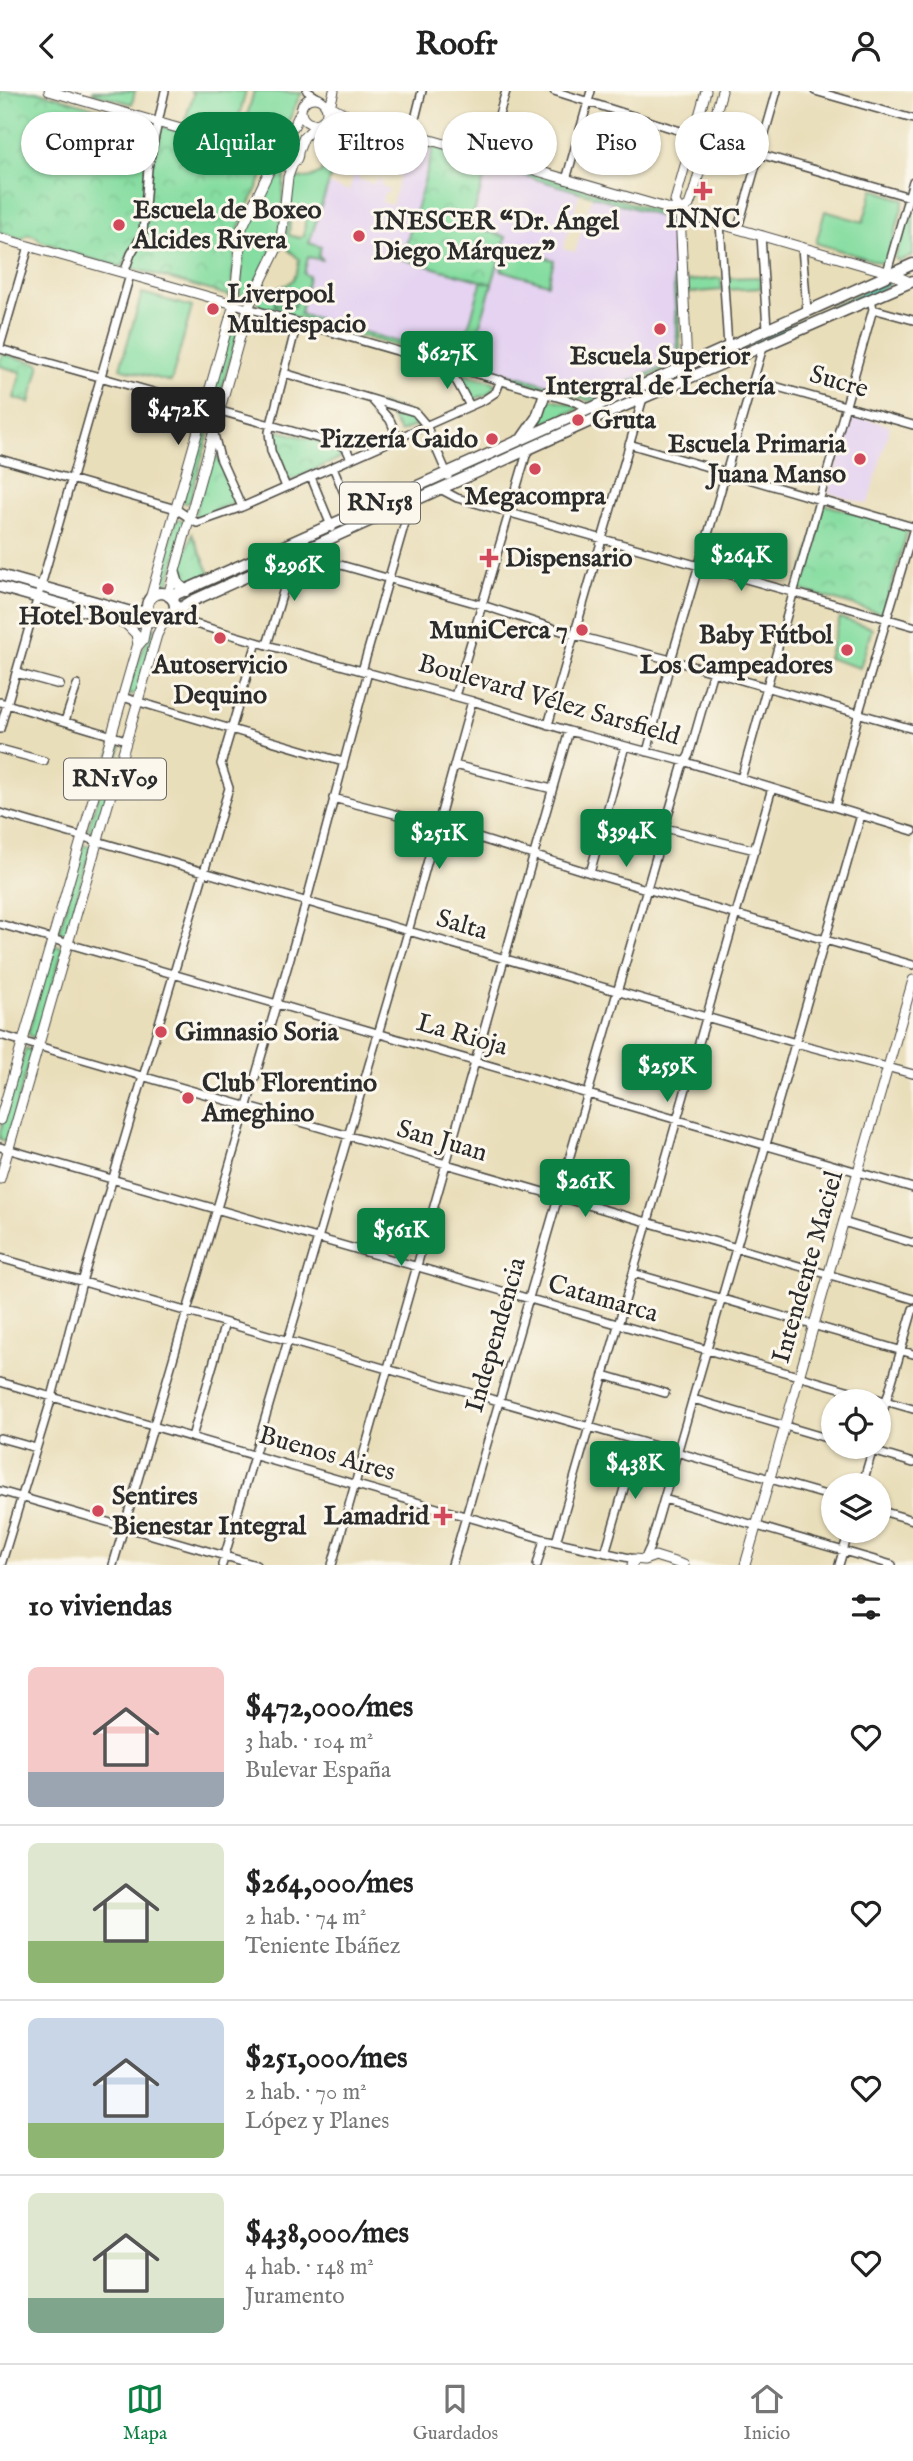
<!DOCTYPE html>
<html lang="es">
<meta charset="utf-8">
<style>
:root{--surface:#fff;--page:#f2f2f2;--text:#222;--muted:#767676;--line:#e0e0e0;--accent:#0b8043}
body{margin:0;font-family:"IM FELL English",serif;background:var(--page);color:var(--text);height:100vh;display:flex;flex-direction:column;font-size:26px;white-space:nowrap}
*{box-sizing:border-box;margin:0}
p{font-size:23px;color:var(--muted)}
.icon{flex:none;width:38px;height:38px;fill:none;stroke:currentColor;stroke-width:2;stroke-linecap:round;stroke-linejoin:round}
.map{position:relative;height:1474px;overflow:hidden}
.panel{display:flex;flex-direction:column;background:var(--surface);flex:1}
.panel>*{flex:none}
.banner{position:absolute;left:21px;top:21px;width:872px;height:63px;display:flex;gap:14px}
.controls{position:absolute;left:821px;top:1298px;display:grid;gap:14px}
.controls a{display:grid;place-items:center;width:70px;height:70px;border-radius:50%;background:var(--surface);box-shadow:0 2px 5px #0004;font-size:35px}
.price{position:absolute;translate:-50% -60px;padding:0 16px;border-radius:7px;background:var(--accent);color:#fff;font-size:23px;line-height:46px;filter:drop-shadow(0 2px 4px #0008)}
.price::after{content:'';position:absolute;left:50%;top:42px;width:21px;height:16px;margin-left:-10px;background:inherit;clip-path:polygon(0 0,100% 0,50% 100%)}
.price.current{background:#222;color:#fff}
ul{padding:0;list-style:none}
li{display:flex;align-items:center;gap:21px;height:175px;padding:0 28px}
li+li{border-top:2px solid var(--line)}
li span{display:grid;place-items:center;flex:none;width:196px;height:140px;border-radius:10px;color:#555}
li>.icon{margin-inline-start:auto}
span .icon{width:84px;height:84px;fill:#fffc;stroke-width:1}
li b{font-size:30px}
h2{display:flex;justify-content:space-between;align-items:center;height:84px;padding:0 28px;font-size:30px}
.tag{padding:0 24px;border-radius:32px;background:var(--surface);box-shadow:0 2px 5px #0004;font-size:24px;line-height:63px}
.tag.current{background:var(--accent);color:#fff}
header{display:flex;justify-content:space-between;align-items:center;height:91px;padding:0 28px;background:var(--surface);font-size:32px;font-weight:800}
.dock{display:flex;justify-content:space-around;align-items:center;height:98px;border-top:2px solid var(--line);background:var(--surface);font-size:19px;color:var(--muted)}
.dock a{display:grid;justify-items:center;gap:4px}
.dock .current{color:var(--accent)}
.map>svg:first-child{display:block}
.built{fill:#e5d3f1}
.grass{fill:#86dda1;stroke:#588466;stroke-width:2}
.forest{fill:url(#forest-crowns);stroke:#4c7459;stroke-width:2}
.park{fill:url(#park-crowns);stroke:#588466;stroke-width:2}
.lines{fill:none;stroke-linecap:round;stroke-linejoin:round}
.stream{stroke:#54c2c8;stroke-width:2}
.minor-casing{stroke:#484640;stroke-width:10}
.major-casing{stroke:#484640;stroke-width:11}
.highway-casing{stroke:#484640;stroke-width:13}
.minor{stroke:#fff;stroke-width:7}
.major{stroke:#fff;stroke-width:9}
.highway{stroke:#fff;stroke-width:10}
.poi-dot{fill:#d1495b;stroke:#fbf7ec;stroke-width:2.5}
.labels{text-anchor:middle;dominant-baseline:central;stroke-width:6;stroke-linejoin:round;paint-order:stroke}
.shield{fill:#fbf7ec;stroke:#696865;stroke-width:2}
.shield-label{font-size:24px;font-weight:bold;fill:#2b2b2b}
.poi-label{font-size:26px;font-weight:bold;fill:#2b2b2b;stroke:#fbf7ec;text-anchor:start}
.street-label{font-size:26px;fill:#2b2b2b;stroke:#fbf7ec}
</style>
<header><svg class="icon" aria-label="back" viewBox="0 0 24 24"><path d="M15 5l-7 7 7 7"/></svg>Roofr<svg class="icon" aria-label="person" viewBox="0 0 24 24"><circle cx="12" cy="8" r="4"/><path d="M4 21q1-7 8-7t8 7"/></svg></header>
<div class="map">
<svg width="913" height="1474" viewBox="0 0 913 1474">
<defs>
<pattern id="forest-crowns" width="20" height="18" patternUnits="userSpaceOnUse" patternTransform="scale(1.75)"><rect width="20" height="18" fill="#6cbc87"/><path d="M2 6a3 3 0 1 1 6 0M12 15a3 3 0 1 1 6 0" fill="none" stroke="#59996f"/></pattern>
<pattern id="park-crowns" width="20" height="18" patternUnits="userSpaceOnUse" patternTransform="scale(1.75)"><rect width="20" height="18" fill="#86dda1"/><path d="M2 6a3 3 0 1 1 6 0M12 15a3 3 0 1 1 6 0" fill="none" stroke="#74be8b"/></pattern>
</defs>
<rect width="100%" height="100%" fill="#fbf7ec"/>
<filter id="ink" filterUnits="userSpaceOnUse"><feTurbulence type="fractalNoise" baseFrequency=".0143" numOctaves="2"/><feDisplacementMap in="SourceGraphic" scale="14" xChannelSelector="R" yChannelSelector="G"/><feConvolveMatrix kernelMatrix="1 2 1 2 8 2 1 2 1" color-interpolation-filters="sRGB"/></filter>
<filter id="wash" filterUnits="userSpaceOnUse"><feTurbulence type="fractalNoise" baseFrequency=".00686" numOctaves="4" result="noise"/><feDisplacementMap in="SourceGraphic" scale="28" xChannelSelector="R" yChannelSelector="G"/><feGaussianBlur stdDeviation="1.57" result="paint"/><feColorMatrix in="noise" values="0 0 0 0 0 0 0 0 0 0 0 0 0 0 0 0 0 1.4 0 .05"/><feComposite in="paint" operator="in"/></filter>
<g filter="url(#wash)">
<rect width="100%" height="100%" fill="#e9deba"/>
<!-- built -->
<path class="built" d="M366,40l67,19 -31,109 80,21 -23,79 -160,-45 10,-37 -5,-2 5,-18 12,3 1,-3 -4,-1 -9,-13 19,-59 21,7 5,-17 5,1 -1,4 16,5 3,-5 5,2 -1,5 8,3 -1,5 -4,-1 -2,9 10,3 8,-30 -37,-11 -2,6 -6,-2z
M488,74l92,27 -17,57 12,3 17,-56 62,18 12,6 5,12 7,128 -85,38 -125,-36 38,-124 -36,-12z
M851,323l39,12 -22,78 -39,-11z"/>
<!-- grass -->
<path class="grass" d="M93,0h42l-3,13 -39,-11z
M190,0h56l-12,44 -49,-15 9,-27z
M254,0l48,2c-8,11 -9,22 -15,30 -8,10 -19,13 -25,24l-22,-6z
M331,29l18,2 85,25 -1,3 -66,-19 -7,20 -14,-4 -6,18 -5,-1 -26,79 12,4 -3,9 4,2v2l-14,-3 -4,17 5,2 -9,38 159,45 23,-79 10,4 -23,78 124,36 85,-38 -7,-128 -5,-12 -12,-6 -169,-50 1,-2 18,2 163,50 7,19 7,129 -88,40 -334,-95 -2,-7 5,-9c24,-5 35,-4 37,-32l-16,-14 6,-33h2l-2,23 10,3 5,-2 2,-26 -17,-2 2,-23 5,-6 17,-2 8,-4 7,-23 -4,-6 -14,-7 4,-7z
M698,50l5,2 -14,50 -7,11 -3,-3 16,-58z
M275,77l10,3 -6,64 -30,62 -5,2 -5,-7 8,-68z
M873,98l31,11 -17,62 -6,1 -65,-20 9,-32 38,11z
M913,111v54l-15,5 -3,-3 15,-54z
M508,156l46,13 -6,24 -47,-14z
M760,186l1,11 -35,2v-12z
M721,187l1,12 -34,3 -1,-12z
M889,189v4l-19,12 -171,71z
M142,202l50,14 -21,75 -51,-14z
M236,222l6,3 -24,86 -3,1 -5,-5z
M210,325l3,3 -24,84h-5l-1,-3 22,-82z
M328,440v3l-149,70 -1,-5z
M840,527l32,10 -12,40 -32,-10z
M156,536l-19,66 -7,2 -2,-5 23,-62z
M114,651l7,5 -24,83 -4,2 -5,-3z
M84,753l7,3 -24,87h-3l-5,-3z
M57,854l6,3 -25,89 -4,1 -6,-4 25,-87z
M26,957l6,3 -25,89 -2,1 -5,-2v-7z"/>
<!-- forest -->
<path class="forest" d="M274,200l21,4 2,4 -3,8 -20,-1 2,-8 -5,-3z"/>
<!-- park -->
<path class="park" d="M0,0h36l118,34 -12,107 -20,35 -63,-17 -3,-4 -16,-5 -3,-4 -9,-3 -6,5 -22,-6z
M158,34l87,25 24,12 -30,65 -9,69 -102,-29 4,-12 11,-18 6,-69z
M434,56l45,13v3l9,2 -18,61 36,11 -14,47 -90,-25z
M3,263l37,10 -10,39 -16,-5 7,-26 -21,-6v-7z
M460,282l34,9 1,4 -8,9 -16,5 -15,-23z
M548,307l29,8 2,3 -38,16z
M380,313l34,10 6,10 -20,8 -9,-15z
M275,339l63,16 9,9 -59,27 -14,-32 -1,-18z
M212,365l6,1 19,44 -40,18 -3,-3z
M823,413l85,25 -25,85 -85,-25z
M182,428l3,4 -18,66h-10l19,-69z
M192,443l19,42 -25,11 -8,-11z"/>
<g class="lines">
<!-- stream -->
<path class="stream" d="M910,180h3
M702,275l186,-83
M610,315l67,-30"/>
</g>
</g>
<g filter="url(#ink)">
<g class="lines">
<defs>
<path id="minor" d="M307,0l14,9
M554,0l139,44 220,63
M815,0l98,28
M411,44l11,-44
M487,65l19,-65
M566,89l25,-89
M720,132l8,124
M738,137l39,-137
M761,144l6,94
M802,156l5,64
M887,181l26,-91
M124,182l7,-19 12,-21 5,-65 17,-77
M234,213l344,99 19,9 10,1
M873,218l40,11
M0,255l29,-100
M0,258l338,95 8,4 5,11
M444,275l13,16 13,24
M284,282l131,39 11,13 22,51
M753,289l160,45
M373,310l17,19 8,18
M214,343l6,24 22,49
M629,353l284,83
M0,368l176,50 21,14 45,-16 242,-107 12,-8 5,-12
M333,376l22,52
M311,386l21,51
M286,396l-15,-36 -2,-19 28,-109
M440,398l17,9 456,128
M306,458l10,9 166,47 92,30 97,25 242,69
M171,526l96,28 205,56 97,30 117,31 227,69
M267,554l22,-73 -1,-15
M362,580l44,-152 1,-14
M16,582l44,12
M455,605l73,-247
M122,606l221,65
M0,611l126,38
M65,630l12,-36
M548,634l95,-327
M0,638l130,-454
M0,658l44,12
M647,661l24,-92 92,-313
M454,674l98,24
M741,688l132,-470 -2,-10
M333,707l104,27 153,48 323,92
M835,716l24,-95 54,-181
M0,722l796,230 117,31
M665,737l90,22
M590,782l35,-127
M0,833l913,264
M0,944l913,264
M0,1056l913,262
M843,1131l70,21
M0,1167l833,239
M633,1182l280,81
M604,1284l61,18
M0,1291l544,157 90,20
M693,1308l140,41
M878,1338l35,-120
M192,1346l33,-114
M0,1347l36,10
M859,1356l54,16
M862,1395l11,-38
M0,1400l256,74
M664,1408l228,66
M878,1419l35,10
M556,1451l216,-754
M605,1462l33,-112
M644,1469l6,-13 211,-732
M1,1474l51,-168 30,-115 147,-494 -8,-24 36,-122
M113,1474l193,-662 62,-231
M222,1474l186,-633 64,-231
M332,1474l237,-834
M452,1474l230,-798 7,-12 24,-84
M537,1474l7,-26
M839,1474l10,-34"/>
<path id="major" d="M49,0l198,57 25,10
M301 20a13 13 0 1 1 26 0a13 13 0 1 1-26 0Z
M325,12l26,14 536,155 23,10
M329,19l5,-19
M272 62a13 13 0 1 1 26 0a13 13 0 1 1-26 0Z
M279,50l15,-15 7,-15
M298,61l6,-15 14,-13
M680,121l9,-7 5,-14 28,-100
M0,147l234,66
M690,287l-3,-12 -7,-154 -5,-11 31,-110
M168,505l80,-288 33,-68 7,-63 5,-14
M150,508l84,-295 8,-76 32,-67
M124,531l12,12 2,11
M0,1029l137,-473 6,-7 5,-25
M0,1088l157,-544 5,-10 7,-6
M632,1474l2,-6 10,1 11,-4 29,9
M745,1474l168,-585"/>
<path id="highway" d="M523,346l14,-20 8,-24
M175,483l3,10 8,7
M0,484l131,37 16,-1
M0,496l124,35 37,-1
M147 516a14 14 0 1 1 28 0a14 14 0 1 1-28 0Z
M170,506l743,-333
M173,522l19,-12 416,-188 305,-132"/>
</defs>
<!-- minor casing -->
<use href="#minor" class="minor-casing"/>
<!-- major casing -->
<use href="#major" class="major-casing"/>
<!-- highway casing -->
<use href="#highway" class="highway-casing"/>
<!-- minor -->
<use href="#minor" class="minor"/>
<!-- major -->
<use href="#major" class="major"/>
<!-- highway -->
<use href="#highway" class="highway"/>
</g>
</g>
<!-- markers -->
<g class="poi-dot">
<path d="M699.5 89.5h7v7h7v7h-7v7h-7v-7h-7v-7h7z"/>
<circle cx="119" cy="134" r="7"/>
<circle cx="359" cy="145" r="7"/>
<circle cx="213" cy="218" r="7"/>
<circle cx="660" cy="238" r="7"/>
<circle cx="578" cy="329" r="7"/>
<circle cx="492" cy="348" r="7"/>
<circle cx="860" cy="368" r="7"/>
<circle cx="535" cy="378" r="7"/>
<path d="M485.5 456.5h7v7h7v7h-7v7h-7v-7h-7v-7h7z"/>
<circle cx="108" cy="498" r="7"/>
<circle cx="582" cy="539" r="7"/>
<circle cx="220" cy="547" r="7"/>
<circle cx="847" cy="559" r="7"/>
<circle cx="161" cy="941" r="7"/>
<circle cx="188" cy="1007" r="7"/>
<circle cx="98" cy="1420" r="7"/>
<path d="M439.5 1414.5h7v7h7v7h-7v7h-7v-7h-7v-7h7z"/>
</g>
<g class="labels">
<!-- shield labels -->
<g class="shield">
<rect x="340" y="391.5" width="80" height="41" rx="5"/>
<rect x="64" y="667.5" width="102" height="41" rx="5"/>
</g>
<g class="shield-label">
<text x="380" y="412">RN158</text>
<text x="115" y="688">RN1V09</text>
</g>
<!-- poi labels -->
<g class="poi-label">
<text x="133" y="119">Escuela de Boxeo<tspan x="133" dy="30">Alcides Rivera</tspan></text>
<text x="703" y="128" text-anchor="middle">INNC</text>
<text x="373" y="130">INESCER “Dr. Ángel<tspan x="373" dy="30">Diego Márquez”</tspan></text>
<text x="227" y="203">Liverpool<tspan x="227" dy="30">Multiespacio</tspan></text>
<text x="660" y="265" text-anchor="middle">Escuela Superior<tspan x="660" dy="30">Intergral de Lechería</tspan></text>
<text x="592" y="329">Gruta</text>
<text x="478" y="348" text-anchor="end">Pizzería Gaido</text>
<text x="846" y="353" text-anchor="end">Escuela Primaria<tspan x="846" dy="30">Juana Manso</tspan></text>
<text x="535" y="405" text-anchor="middle">Megacompra</text>
<text x="505" y="467">Dispensario</text>
<text x="108" y="525" text-anchor="middle">Hotel Boulevard</text>
<text x="568" y="539" text-anchor="end">MuniCerca 7</text>
<text x="833" y="544" text-anchor="end">Baby Fútbol<tspan x="833" dy="30">Los Campeadores</tspan></text>
<text x="220" y="574" text-anchor="middle">Autoservicio<tspan x="220" dy="30">Dequino</tspan></text>
<text x="175" y="941">Gimnasio Soria</text>
<text x="202" y="992">Club Florentino<tspan x="202" dy="30">Ameghino</tspan></text>
<text x="112" y="1405">Sentires<tspan x="112" dy="30">Bienestar Integral</tspan></text>
<text x="429" y="1425" text-anchor="end">Lamadrid</text>
</g>
<!-- street labels -->
<g class="street-label">
<text transform="translate(839 291) rotate(16)">Sucre</text>
<text transform="translate(549 609) rotate(16)">Boulevard Vélez Sarsfield</text>
<text transform="translate(462 834) rotate(16)">Salta</text>
<text transform="translate(462 944) rotate(16)">La Rioja</text>
<text transform="translate(442 1050) rotate(16)">San Juan</text>
<text transform="translate(808 1176) rotate(-74)">Intendente Maciel</text>
<text transform="translate(603 1208) rotate(16)">Catamarca</text>
<text transform="translate(496 1244) rotate(-74)">Independencia</text>
<text transform="translate(327 1363) rotate(16)">Buenos Aires</text>
</g>
</g>
</svg>
<div class="controls">
<a><svg class="icon" aria-label="locate" viewBox="0 0 24 24"><circle cx="12" cy="12" r="6"/><path d="M12 2v4M12 18v4M2 12h4M18 12h4"/></svg></a>
<a><svg class="icon" aria-label="layers" viewBox="0 0 24 24"><path d="M12 4l9 5-9 5-9-5zM3 14l9 5 9-5"/></svg></a>
</div>
<b class="price" style="left:447px;top:300px">$627K</b>
<b class="price current" style="left:178px;top:356px">$472K</b>
<b class="price" style="left:741px;top:502px">$264K</b>
<b class="price" style="left:294px;top:512px">$296K</b>
<b class="price" style="left:626px;top:778px">$394K</b>
<b class="price" style="left:439px;top:780px">$251K</b>
<b class="price" style="left:667px;top:1013px">$259K</b>
<b class="price" style="left:585px;top:1128px">$261K</b>
<b class="price" style="left:401px;top:1177px">$561K</b>
<b class="price" style="left:635px;top:1410px">$438K</b>
<div class="banner">
<a class="tag">Comprar</a>
<a class="tag current">Alquilar</a>
<a class="tag">Filtros</a>
<a class="tag">Nuevo</a>
<a class="tag">Piso</a>
<a class="tag">Casa</a>
</div>
</div>
<section class="panel">
<h2>10 viviendas<svg class="icon" aria-label="filters" viewBox="0 0 24 24"><path d="M4 7h16M4 17h16"/><circle cx="9" cy="7" r="2"/><circle cx="15" cy="17" r="2"/></svg></h2>
<ul>
<li><span style="background:linear-gradient(#f6c9c9 75%,#9aa5b1 0)"><svg class="icon" aria-label="home" viewBox="0 0 24 24"><path d="M3 11l9-7 9 7M6 9v11h12V9"/></svg></span><div><b>$472,000/mes</b><p>3 hab. · 104 m²</p><p>Bulevar España</p></div><svg class="icon" aria-label="heart" viewBox="0 0 24 24"><path d="M12 20l-8-8c-3-5 5-10 8-4 3-6 11-1 8 4z"/></svg></li>
<li><span style="background:linear-gradient(#dfe7d0 70%,#8fb573 0)"><svg class="icon" aria-label="home" viewBox="0 0 24 24"><path d="M3 11l9-7 9 7M6 9v11h12V9"/></svg></span><div><b>$264,000/mes</b><p>2 hab. · 74 m²</p><p>Teniente Ibáñez</p></div><svg class="icon" aria-label="heart" viewBox="0 0 24 24"><path d="M12 20l-8-8c-3-5 5-10 8-4 3-6 11-1 8 4z"/></svg></li>
<li><span style="background:linear-gradient(#c9d6e8 75%,#8fb573 0)"><svg class="icon" aria-label="home" viewBox="0 0 24 24"><path d="M3 11l9-7 9 7M6 9v11h12V9"/></svg></span><div><b>$251,000/mes</b><p>2 hab. · 70 m²</p><p>López y Planes</p></div><svg class="icon" aria-label="heart" viewBox="0 0 24 24"><path d="M12 20l-8-8c-3-5 5-10 8-4 3-6 11-1 8 4z"/></svg></li>
<li><span style="background:linear-gradient(#dfe7d0 75%,#7fa58c 0)"><svg class="icon" aria-label="home" viewBox="0 0 24 24"><path d="M3 11l9-7 9 7M6 9v11h12V9"/></svg></span><div><b>$438,000/mes</b><p>4 hab. · 148 m²</p><p>Juramento</p></div><svg class="icon" aria-label="heart" viewBox="0 0 24 24"><path d="M12 20l-8-8c-3-5 5-10 8-4 3-6 11-1 8 4z"/></svg></li>
</ul>
</section>
<nav class="dock">
<a class="current"><svg class="icon" aria-label="map" viewBox="0 0 24 24"><path d="M3 6l6-2 6 2 6-2v14l-6 2-6-2-6 2zM9 4v14M15 6v14"/></svg>Mapa</a>
<a><svg class="icon" aria-label="saved" viewBox="0 0 24 24"><path d="M7 4h10v16l-5-4-5 4z"/></svg>Guardados</a>
<a><svg class="icon" aria-label="home" viewBox="0 0 24 24"><path d="M3 11l9-7 9 7M6 9v11h12V9"/></svg>Inicio</a>
</nav>
